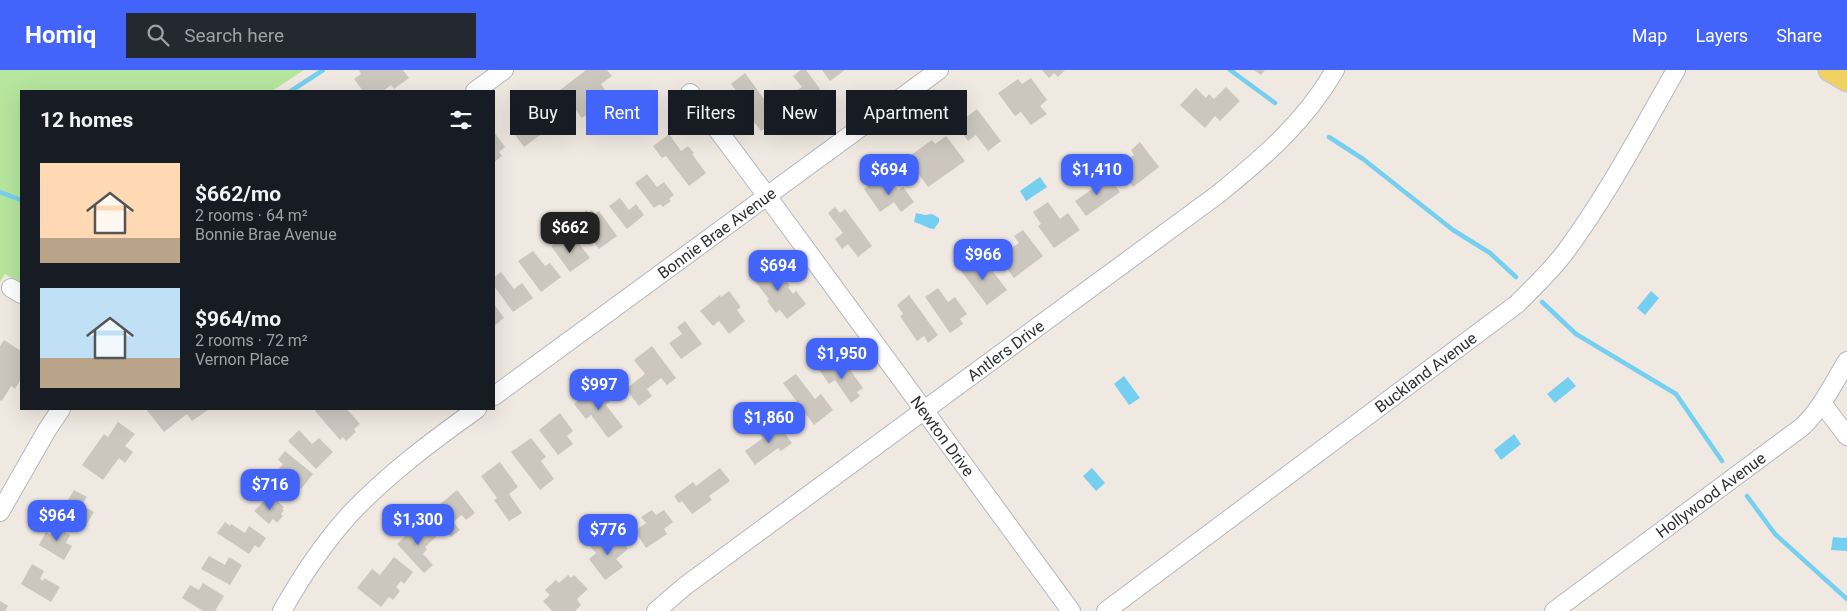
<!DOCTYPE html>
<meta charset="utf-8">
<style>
:root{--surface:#171b24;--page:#242831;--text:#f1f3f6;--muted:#9ea1a6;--accent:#4264fb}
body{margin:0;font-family:Roboto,sans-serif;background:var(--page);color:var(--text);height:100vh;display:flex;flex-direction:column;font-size:19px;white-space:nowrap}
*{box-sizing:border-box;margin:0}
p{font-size:16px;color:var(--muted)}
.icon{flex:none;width:28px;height:28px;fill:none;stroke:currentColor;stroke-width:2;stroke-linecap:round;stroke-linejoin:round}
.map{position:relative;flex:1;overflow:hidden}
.drawer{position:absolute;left:20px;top:20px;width:475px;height:320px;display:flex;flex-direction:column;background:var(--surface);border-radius:0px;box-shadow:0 5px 20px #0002}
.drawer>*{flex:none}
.top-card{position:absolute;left:510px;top:20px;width:475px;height:45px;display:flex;gap:10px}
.price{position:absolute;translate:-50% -42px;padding:0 11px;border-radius:10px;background:var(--accent);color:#fff;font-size:16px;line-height:32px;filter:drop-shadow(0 1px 2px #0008)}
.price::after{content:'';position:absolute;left:50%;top:30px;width:15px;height:11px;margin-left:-8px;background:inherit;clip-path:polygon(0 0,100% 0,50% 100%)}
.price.current{background:#222;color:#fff}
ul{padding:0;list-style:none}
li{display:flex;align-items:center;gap:15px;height:125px;padding:0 20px}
li span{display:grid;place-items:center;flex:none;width:140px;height:100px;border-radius:0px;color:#555}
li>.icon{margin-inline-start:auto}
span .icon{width:60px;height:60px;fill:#fffc;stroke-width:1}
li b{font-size:21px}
h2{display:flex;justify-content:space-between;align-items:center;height:60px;padding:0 20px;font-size:21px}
.tag{padding:0 18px;border-radius:0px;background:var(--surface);box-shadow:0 5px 20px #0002;font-size:18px;line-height:45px}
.tag.current{background:var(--accent);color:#fff}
header{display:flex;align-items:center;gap:30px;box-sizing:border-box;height:70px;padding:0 25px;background:var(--accent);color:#fff}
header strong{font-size:24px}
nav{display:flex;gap:28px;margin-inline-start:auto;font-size:18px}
.search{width:350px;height:45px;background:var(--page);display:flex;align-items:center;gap:12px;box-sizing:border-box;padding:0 18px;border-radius:0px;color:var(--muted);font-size:19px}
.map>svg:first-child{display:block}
.green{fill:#b6e59e}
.water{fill:#75cff0}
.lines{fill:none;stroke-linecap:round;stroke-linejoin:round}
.stream{stroke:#75cff0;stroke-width:4.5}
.building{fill:#cbc7bf}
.minor-casing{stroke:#b4b7c1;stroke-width:20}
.major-casing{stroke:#c9c9c9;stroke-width:25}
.minor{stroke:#fff;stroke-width:18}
.major{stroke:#f2d163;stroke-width:22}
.labels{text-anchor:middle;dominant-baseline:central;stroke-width:5;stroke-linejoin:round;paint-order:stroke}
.street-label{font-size:16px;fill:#2e2e2e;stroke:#fff}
</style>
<header>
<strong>Homiq</strong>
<div class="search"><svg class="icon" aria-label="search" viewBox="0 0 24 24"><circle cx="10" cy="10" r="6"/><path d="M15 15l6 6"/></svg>Search here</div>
<nav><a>Map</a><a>Layers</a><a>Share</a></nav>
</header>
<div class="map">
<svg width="1847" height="541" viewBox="0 0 1847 541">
<rect width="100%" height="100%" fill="#efe9e1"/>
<!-- green -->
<path class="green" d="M0,0h304l-32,21h-251v192l-16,-9 -5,8z"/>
<!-- water -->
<path class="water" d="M1040,107l7,10 -21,14 -6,-10z
M916,143l9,2 7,-1 7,4v4l-5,7c-6,0 -12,-5 -20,-7z
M1651,221l8,7 -14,17 -8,-7z
M1124,306l16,22 -11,7 -15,-21z
M1568,307l8,9 -21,17 -8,-9z
M1514,364l7,10 -20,16 -7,-10z
M1092,398l13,15 -9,8 -13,-15z
M1833,467l12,1 2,-1v14l-16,-1z"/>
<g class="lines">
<!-- stream -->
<path class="stream" d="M1230,0l45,33
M291,21l32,-21
M1329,67l34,22 90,71 37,23 26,24
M0,122l21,8
M1542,232l34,32 100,60 46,67
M1747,426l28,38 72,65"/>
</g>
<!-- building -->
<path class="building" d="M359,0h44l6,8 -15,11 -3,-4 -8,6h-20l-9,-12 7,-5z
M586,0h21l5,6 -11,8 4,6 -9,7 5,7 -19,14 -22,-28z
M801,0h5l14,19 -9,7 2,3 -23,16 -5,-7 8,-5 -5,-7 14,-9 -9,-11z
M822,0h23l-15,11z
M1042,0h23l-7,7 -4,-4 -5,5z
M1254,0h11l-4,5z
M745,3l33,45 -17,13 -19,-25 4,-3 -15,-19z
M1031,8l16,22 -7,6 7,8 -16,11 -10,-13 -6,4 -17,-23 20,-14 4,5z
M1226,17l14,14 -20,20 -5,-5 -10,12 -25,-23 16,-17 10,10 3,-4 5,5z
M541,30l17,22 -34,25 -14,-19 22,-16 -3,-3z
M977,39l24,32 -13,10 -12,-16 -8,6 -12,-16z
M494,62l11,15 -6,5 3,4 -8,6z
M669,64l12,17 7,-5 6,7 -2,1 14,19 -17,13 -23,-30 -4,2 -9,-12z
M946,66l19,25 -37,26 -16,-22 4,-3 -5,-7 21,-15 3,4z
M1140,72l19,25 -26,20 -15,-20 16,-12 -3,-5z
M647,104l10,13 7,-5 10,13 -5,4 2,2 -8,6 -3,-3 -6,4 -19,-25z
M1109,107l11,15 -34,24 -11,-15z
M890,108l8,12 5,-3 11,15 -13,10 -7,-10 -14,10 -16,-23 12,-8 4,5z
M620,128l9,12 7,-6 8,11 -17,14 -18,-23z
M1048,132l12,17 8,-6 12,17 -26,18 -16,-22 3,-2 -8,-12z
M835,137l5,6 5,-4 27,37 -14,11 -10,-13 -6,5 -7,-10 8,-6 -15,-20z
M587,140l1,3 4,-3 2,4 5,-3 18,25 -18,13 -23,-31z
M1023,160l20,26 -29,22 -23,-31 10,-7 7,10 11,-7 -5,-7z
M563,167l8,10 7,-5 12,16 -20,14 -19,-26z
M533,181l12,15 5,-3 11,14 -20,15 -23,-31z
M971,187l10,12 6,-5 20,26 -20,15 -29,-38z
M762,196l6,9 8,-7 14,18 -2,1 5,7 3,-3 10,13 -19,15 -7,-9 -4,3 -9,-12 2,-2 -19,-24z
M501,202l13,17 8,-6 11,15 -20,14 -19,-26v-9z
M938,218l10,14 7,-5 12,17 -7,5 3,5 -13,9 -25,-36z
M729,221l12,16 -4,3 8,11 -16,13 -10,-13 -6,5 -13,-15 20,-16 1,2z
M909,225l29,40 -10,8 -4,-7 -7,5 -17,-25 3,-2 -6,-9z
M494,234l10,14 -10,8z
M685,251l17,23 -21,15 -12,-16 13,-9 -5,-7z
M4,270l17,11v28l-6,10 -4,-3 -9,15 -2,-1v-54z
M652,276l24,32 -9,7 -6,-7 -14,11 5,7 -13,10 -13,-17 19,-15 -11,-14z
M831,289l10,14 7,-6 15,21 -6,4 3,4 -9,7 -16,-23 -6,4 -11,-16z
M796,304l19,25 6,-5 12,16 -19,15 -31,-42z
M598,315l12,16 -4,4 17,22 -15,11 -17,-23 -5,4 -12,-15z
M146,339h63l-17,12 -5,-7 -23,18z
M317,339h30l13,15 -6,5 2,3 -10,9 -3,-4 -3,3 -25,-29z
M560,343l13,18 -6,5 6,8 -15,11 -19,-25z
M118,352l17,12 -10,12 8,6 -8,11 -6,-5 -16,22 -21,-15 22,-31 4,3z
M776,352l16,21 -11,8 -3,-3 -23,17 -10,-14 18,-13 -3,-4z
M299,360l13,14 7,-6 14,14 -17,17 -28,-28z
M531,368l15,19 -5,4 13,18 -14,11 -29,-38z
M285,381l28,23 -12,15 -4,-4 -8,9 -18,-16 12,-14 -5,-4z
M500,392l18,25 -9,7 13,19 -13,8 -15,-21 3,-2 -16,-22z
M720,398l10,13 -21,15 3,4 -20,14 -10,-13 -3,2 -5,-7 19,-14 3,4z
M74,420l13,7 -5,8 12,7 -8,13 -24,-15z
M457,420l18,23 -9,7 -4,-5 -9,7 7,8 -9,7 -17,-22 8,-6 -3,-4z
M273,427l11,10 -2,2 2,1 -3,4 2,2 -6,7 -4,-4 -4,5 -15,-13 10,-10 3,3z
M652,440l4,5 8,-5 9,12 -9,7 3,5 -21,14 -11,-17 11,-8 -5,-6z
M225,452l5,4 1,-2 14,9 4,-7 17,12 -7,10 -4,-3 -6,9 -32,-21z
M421,452l15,15 -11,10 2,2 -4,5 10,11 -9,8 -27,-29z
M59,454l8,5 -2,4 5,2 -4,8 6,3 -8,14 -25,-15 7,-13 4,3 4,-7 2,1z
M616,464l12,15 -12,10 7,8 -18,13 -16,-21 7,-6 -6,-7 9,-8 5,6z
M209,486l16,9 4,-8 13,8 -12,20 -29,-16z
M394,487l19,15 -9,12 -3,-3 -5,6 4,4 -7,9 -4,-3 -8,10 -24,-19 15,-19 8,6z
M32,494l12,7 -4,8 3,2 1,-3 16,9 -9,15 -30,-18z
M568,505l3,3 3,-3 14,14 -11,10 4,6 -6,6h-23l-9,-10 7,-6 -5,-5 11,-10 3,3z
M203,513l21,13 -9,15h-12l-21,-13 8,-13 9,5z
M0,531l8,5 -3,5h-5z"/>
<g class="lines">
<defs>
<g id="minor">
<path d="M475,21l29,-21"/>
<path id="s1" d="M690,23l77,103 304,415"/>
<path d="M11,218l10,6"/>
<path id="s2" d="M494,326l445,-326"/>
<path d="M1822,333l25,33"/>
<path d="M0,442l47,-82 14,-21"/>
<path d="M282,541c19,-34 42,-68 68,-97 38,-40 82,-73 127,-105"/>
<path id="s3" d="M656,541l29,-25 532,-391c46,-37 88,-73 118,-125"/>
<path id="s4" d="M1106,541l411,-307c17,-17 35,-34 49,-53 42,-57 75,-120 110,-181"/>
<path id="s5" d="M1554,541l248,-184c20,-19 31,-43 45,-66"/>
</g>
<path id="major" d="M1830,0l17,10"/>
</defs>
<!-- minor casing -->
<use href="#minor" class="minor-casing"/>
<!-- major casing -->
<use href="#major" class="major-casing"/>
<!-- minor -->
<use href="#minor" class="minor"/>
<!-- major -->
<use href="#major" class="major"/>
</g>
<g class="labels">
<!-- street labels -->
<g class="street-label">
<text stroke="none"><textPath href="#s2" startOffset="276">Bonnie Brae Avenue</textPath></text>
<text stroke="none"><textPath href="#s3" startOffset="436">Antlers Drive</textPath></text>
<text stroke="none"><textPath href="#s4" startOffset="399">Buckland Avenue</textPath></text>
<text stroke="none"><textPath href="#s1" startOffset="426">Newton Drive</textPath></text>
<text stroke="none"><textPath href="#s5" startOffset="195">Hollywood Avenue</textPath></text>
</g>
</g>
</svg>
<b class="price" style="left:889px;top:126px">$694</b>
<b class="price" style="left:1097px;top:126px">$1,410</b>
<b class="price current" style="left:570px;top:184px">$662</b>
<b class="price" style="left:983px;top:211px">$966</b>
<b class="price" style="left:778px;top:222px">$694</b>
<b class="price" style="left:842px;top:310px">$1,950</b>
<b class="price" style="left:599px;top:341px">$997</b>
<b class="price" style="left:769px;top:374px">$1,860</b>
<b class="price" style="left:270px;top:441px">$716</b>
<b class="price" style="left:57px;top:472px">$964</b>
<b class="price" style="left:418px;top:476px">$1,300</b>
<b class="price" style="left:608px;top:486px">$776</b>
<div class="top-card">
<a class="tag">Buy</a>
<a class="tag current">Rent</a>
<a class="tag">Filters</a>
<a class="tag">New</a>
<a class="tag">Apartment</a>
</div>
<section class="drawer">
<h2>12 homes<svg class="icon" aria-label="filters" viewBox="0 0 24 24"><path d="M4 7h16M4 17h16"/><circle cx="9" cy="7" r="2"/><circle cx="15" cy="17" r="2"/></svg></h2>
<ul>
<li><span style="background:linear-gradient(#ffd9b3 75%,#b9a48a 0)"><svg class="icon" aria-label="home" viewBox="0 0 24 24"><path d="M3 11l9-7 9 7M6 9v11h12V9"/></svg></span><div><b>$662/mo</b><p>2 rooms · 64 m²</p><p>Bonnie Brae Avenue</p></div></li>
<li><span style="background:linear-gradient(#bfe0f5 70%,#b9a48a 0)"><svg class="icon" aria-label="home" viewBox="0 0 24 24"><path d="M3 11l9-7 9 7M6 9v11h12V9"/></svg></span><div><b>$964/mo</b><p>2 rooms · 72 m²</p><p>Vernon Place</p></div></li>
</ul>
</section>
</div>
